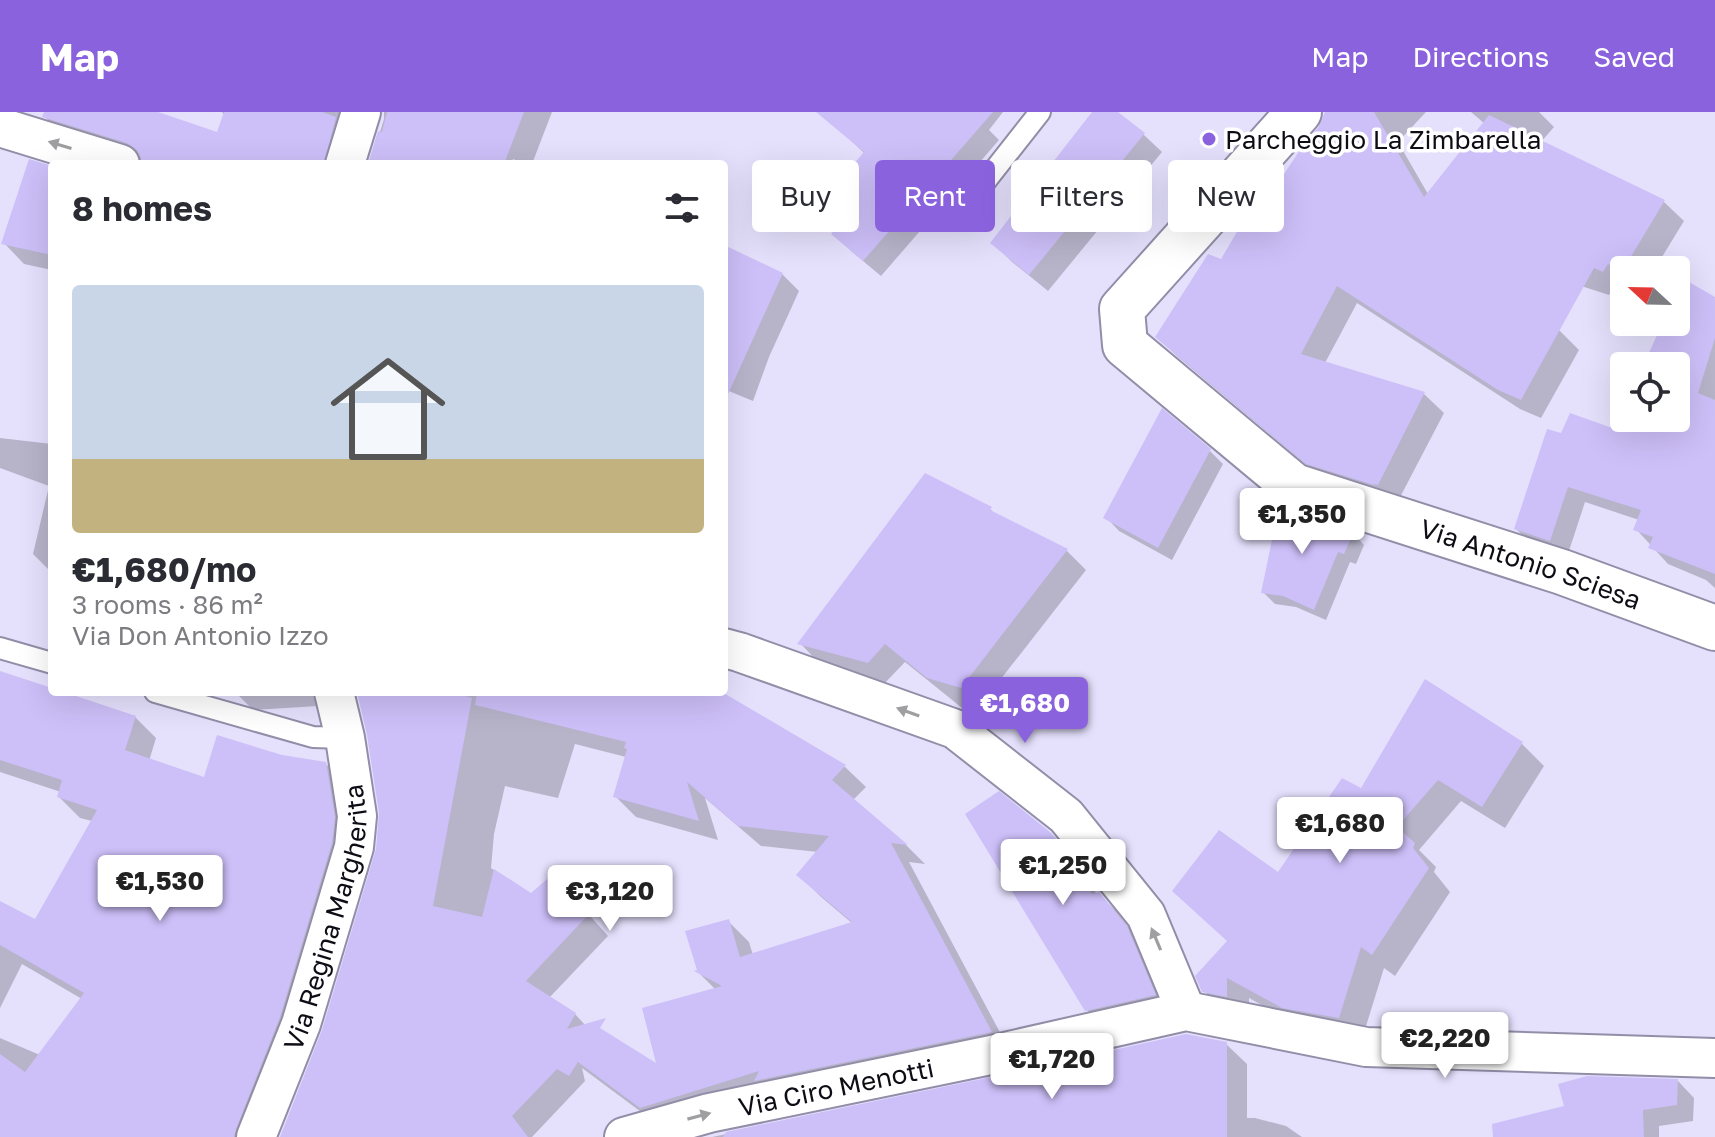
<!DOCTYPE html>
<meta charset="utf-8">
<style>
:root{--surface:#fff;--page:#f7f7f7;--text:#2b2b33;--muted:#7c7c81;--line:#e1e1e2;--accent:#8b62dd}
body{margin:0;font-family:"Golos Text",sans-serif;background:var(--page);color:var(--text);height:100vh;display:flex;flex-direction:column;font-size:30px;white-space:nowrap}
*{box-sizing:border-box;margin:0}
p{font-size:26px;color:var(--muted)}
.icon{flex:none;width:44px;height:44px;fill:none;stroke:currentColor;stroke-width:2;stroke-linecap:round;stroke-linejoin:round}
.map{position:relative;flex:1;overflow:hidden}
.side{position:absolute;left:48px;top:48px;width:680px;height:536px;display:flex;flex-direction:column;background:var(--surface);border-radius:8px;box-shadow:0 8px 32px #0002}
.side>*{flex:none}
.top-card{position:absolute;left:752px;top:48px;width:760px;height:72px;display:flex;gap:16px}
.needle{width:52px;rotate:292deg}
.buttons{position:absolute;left:1610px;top:144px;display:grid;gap:16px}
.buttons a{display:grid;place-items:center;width:80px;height:80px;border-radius:8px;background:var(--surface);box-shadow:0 8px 32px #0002;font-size:40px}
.price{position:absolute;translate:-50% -68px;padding:0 18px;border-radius:8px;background:#fff;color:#222;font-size:26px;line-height:52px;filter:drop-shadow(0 2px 4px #0008)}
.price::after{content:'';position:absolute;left:50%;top:48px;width:24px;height:18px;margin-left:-12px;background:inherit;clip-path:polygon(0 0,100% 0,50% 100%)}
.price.selected{background:var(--accent);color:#fff}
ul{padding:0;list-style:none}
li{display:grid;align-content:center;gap:16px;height:424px;padding:0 24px}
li+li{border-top:2px solid var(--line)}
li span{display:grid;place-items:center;height:248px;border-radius:8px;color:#555}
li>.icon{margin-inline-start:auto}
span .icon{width:144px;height:144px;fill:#fffc;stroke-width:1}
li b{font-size:34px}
h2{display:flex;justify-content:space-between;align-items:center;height:96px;padding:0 24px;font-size:34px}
.tag{padding:0 28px;border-radius:8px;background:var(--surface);box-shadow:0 8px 32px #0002;font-size:28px;line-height:72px}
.tag.selected{background:var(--accent);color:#fff}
header{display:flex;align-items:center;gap:48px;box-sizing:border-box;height:112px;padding:0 40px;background:var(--accent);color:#fff}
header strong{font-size:38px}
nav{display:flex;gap:44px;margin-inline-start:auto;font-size:28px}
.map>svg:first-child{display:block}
.shadow{fill:#0003;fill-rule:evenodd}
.building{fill:#cdbff8}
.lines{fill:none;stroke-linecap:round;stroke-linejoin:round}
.lane-casing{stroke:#928ea8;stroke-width:24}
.street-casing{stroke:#928ea8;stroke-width:42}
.secondary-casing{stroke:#928ea8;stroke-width:48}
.lane{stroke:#fff;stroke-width:20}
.street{stroke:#fff;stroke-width:38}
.secondary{stroke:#fff;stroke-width:44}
.oneway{fill:#9f9ea1}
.poi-dot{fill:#8b62dd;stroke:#fff;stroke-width:3}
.labels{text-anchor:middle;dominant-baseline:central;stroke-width:7;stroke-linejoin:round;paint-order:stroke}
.poi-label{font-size:26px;fill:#0e0c15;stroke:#fff;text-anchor:start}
.street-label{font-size:26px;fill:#0e0c15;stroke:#fff}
</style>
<header>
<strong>Map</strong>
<nav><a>Map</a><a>Directions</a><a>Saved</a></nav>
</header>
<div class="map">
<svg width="1715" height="1025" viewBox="0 0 1715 1025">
<rect width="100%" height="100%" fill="#e5e1fd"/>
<!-- shadow -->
<path class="shadow" d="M46,0h105l91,31 -20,-31h152l-25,52h-206v-3l-78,-24 -20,-20z
M384,0h168l-20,52h-7l-12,-5 -2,5h-141l14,-45z
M852,0h151l-14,18 10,10 -118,136 -30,-25 -12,-22 26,-75 -27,-26z
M1095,0h19l30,23 18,17 -114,139 -37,-30 -18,-18z
M1328,0h98l-28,30 30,52 57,-70 -14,-12h68l15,15 -13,15 123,60 20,19 -30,49h-30v21l-10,-5 -5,9 -160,-52 110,87 20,20 -38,68 -21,-9 -163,-106 -32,60 99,31 20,19 -47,90 -69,-20 -151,-127 -20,-19 65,-75 43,-56 55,-77z
M52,56v102l-28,-6 -20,-21z
M724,145l58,17 17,17 -30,66 -16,44 -29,-12z
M1715,192v284l-9,-8 -38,-16 -32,-35 3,-9 -54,-18 -18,55 -33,-11 -18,-17 46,-93 54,-5 8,-16v3h52v-52h-3z
M0,326l52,6v129l-19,-19 16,-68 -49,-18z
M1210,339l13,13 -51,96 -53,-29 -13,-14z
M990,397l8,8 69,34 19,19 -114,146 -67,-54 -22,23 -65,-23 -18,-19z
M1353,421l11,12 -8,19 -6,-2 -24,58 -30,-13 -21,-3 -12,-12z
M0,561l52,17v2h6l77,25 21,21 -7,23 56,19 77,-24 44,8 20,21 9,54 -94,298h-255l-6,-5v-94l40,17 42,-56 -60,-35 -22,44v-105l36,18 56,-100 -12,-3 -21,-21 2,-5 -61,-20z
M235,580h113l-14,13 -81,5z
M359,580h359l127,75 21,20 -13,13 54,46 18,18 -16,-2 102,191 -347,76 -82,-61 3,13 -53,56h-250l42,-106 54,-181 3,-37 -12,-79zM575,632l51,13 -11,39 21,21 82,23 -13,-42 56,48 57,6 -19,23 21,21 33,28 -100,31 -4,-13 -21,-21 -30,51 17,17 -55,78 -74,-41 -11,-12 -26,-16 59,-62 -34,-38 -43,-2 -40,-28 3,-34 11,-48 53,12z
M1522,632l22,22 -39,62 -44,-27 -42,49 17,17 -2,5 16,20 -55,84 -11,-8 -22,71 -55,-9 -58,-32v20l-22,-4 -23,-23 25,-49 50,-67 83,-84z
M1049,721l32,35 16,27 1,-1 17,16 28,35 27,66 -66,16 -17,-17z
M1226,932l21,20v54h8l31,8 16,11h-590l284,-59z
M1678,969l16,17 -1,23 -34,5v11h-89l-4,-29z"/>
<!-- building -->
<path class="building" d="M44,0h114l59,20 7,-20h98l14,5 -12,47h-183v-6l-4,-8 -10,-7 -85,-26z
M387,0h137l-20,52h-136l10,-33 4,1z
M816,0h177l-130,149 -32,-27 6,-7 -22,-18 49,-57z
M1092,0h26l27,21 -116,142 -39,-32z
M1325,0h49l50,85 65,-82 176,85 -42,70 -15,-6 -5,8 -9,-4 -73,132 -23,-10 -161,-104 -36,68 124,38 -47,93 -4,-1v1l-68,-21 -151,-127 53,-83 13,5 33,-56 10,1 40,-60 14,-16z
M29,47l23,7v89l-51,-11z
M724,133l59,28 -59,130z
M1682,166l33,19v41l-17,55 17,7v174l-67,-26 5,-11 -20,-7 8,-20 -73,-23 -18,54 -36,-12 33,-100 14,4 9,-20 45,16 9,-19v8h52v-52h-33l20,-44h13v-30z
M1162,296l49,41 -53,99 -55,-30z
M925,361l67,34 -2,3 78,39 -107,139 -34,-10 -42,-34 -17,19 -71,-19z
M1279,394l75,25 -10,23 -6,-2 -24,58 -31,-14 -22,-3z
M0,559l52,17v4h12l72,24 -11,34 79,27 13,-42 65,20 44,7 9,55 -3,26 -52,174 -44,112 -2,8h-234v-83l25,18 59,-79 -84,-48v-44l35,18 62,-109 -40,-13 5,-17 -62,-20z
M1425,567l98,63 -41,65 -44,-27 -41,47 18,16 -2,5 16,20 -57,87 -11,-8 -22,71 -57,-10 -55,-30v19l-25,-5 -7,-16 32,-35 -55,-50 47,-61 59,42 64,-94 19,10z
M357,580h96l19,6 -39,208 49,11 12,-48 37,24 22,-19 36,40 -63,67 50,32 -9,16 39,-11 -6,10 56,35 -14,-55 80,-22 -28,-15 3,-1 -12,-39 44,-12 11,38 112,-35 -56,-47 33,-39 -91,-10 -51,-44 12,39 -86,-24 14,-48 -3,-1 2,-6 -151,-37 2,-13h245l124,73 -14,15 76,65 -17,-2 101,189 -238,49 5,-10 -119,37 -62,-46 -9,14 -12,-7 -45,47 16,21h-248l42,-107 54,-181 3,-36 -12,-78z
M999,679l51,41 15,17 27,45 7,-2 28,34 29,69 -71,16 -120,-197z
M1186,922l41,8v95h-504l3,-5 270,-56z
M1587,964l91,3 -1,26 -34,5 1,27h-151l-1,-13 72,-18 -6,-22z"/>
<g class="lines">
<defs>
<path id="lane" d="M966,94l74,-94
M0,536l52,15
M155,580l158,45 32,1"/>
<g id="street">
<path d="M0,15l120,37"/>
<path d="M345,52l16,-52"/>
<path d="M724,536l15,4 216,77 111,87 80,99 40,96"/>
<path id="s1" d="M256,1025l45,-113 53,-177 3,-31 -12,-78 -11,-46"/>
<path id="s2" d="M624,1025l85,-24 282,-58 195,-44 180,36 349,11"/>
</g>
<g id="secondary">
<path id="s3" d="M1299,0l-177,197 3,36 169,141 268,86 153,56"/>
</g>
</defs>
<!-- lane casing -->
<use href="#lane" class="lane-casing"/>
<!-- street casing -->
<use href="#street" class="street-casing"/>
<!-- secondary casing -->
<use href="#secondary" class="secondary-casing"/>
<!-- lane -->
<use href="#lane" class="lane"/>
<!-- street -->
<use href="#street" class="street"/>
<!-- secondary -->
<use href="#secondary" class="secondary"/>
</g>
<!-- one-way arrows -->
<defs><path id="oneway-solid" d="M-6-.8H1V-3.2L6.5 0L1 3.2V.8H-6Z" transform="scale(2)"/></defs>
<g class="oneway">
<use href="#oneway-solid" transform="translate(60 33) rotate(-163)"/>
<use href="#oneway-solid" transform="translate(908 600) rotate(-160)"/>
<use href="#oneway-solid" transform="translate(1156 827) rotate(-113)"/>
<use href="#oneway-solid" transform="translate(699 1004) rotate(-15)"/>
</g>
<!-- markers -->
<circle class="poi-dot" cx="1209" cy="27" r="8"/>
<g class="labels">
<!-- poi labels -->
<g class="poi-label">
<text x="1225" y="27">Parcheggio La Zimbarella</text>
</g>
<!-- street labels -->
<g class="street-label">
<text stroke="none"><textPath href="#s3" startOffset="770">Via Antonio Sciesa</textPath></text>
<text stroke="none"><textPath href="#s1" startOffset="232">Via Regina Margherita</textPath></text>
<text stroke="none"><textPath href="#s2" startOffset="218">Via Ciro Menotti</textPath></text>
</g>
</g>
</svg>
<div class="buttons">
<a><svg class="needle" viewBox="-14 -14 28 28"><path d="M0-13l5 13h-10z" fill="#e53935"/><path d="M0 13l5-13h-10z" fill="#7c7c81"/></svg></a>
<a><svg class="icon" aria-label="locate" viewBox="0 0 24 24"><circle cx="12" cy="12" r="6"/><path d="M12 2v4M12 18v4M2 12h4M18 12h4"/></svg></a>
</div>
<b class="price" style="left:1302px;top:444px">€1,350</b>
<b class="price selected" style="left:1025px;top:633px">€1,680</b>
<b class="price" style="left:1340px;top:753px">€1,680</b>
<b class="price" style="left:1063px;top:795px">€1,250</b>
<b class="price" style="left:160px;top:811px">€1,530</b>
<b class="price" style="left:610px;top:821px">€3,120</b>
<b class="price" style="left:1445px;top:968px">€2,220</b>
<b class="price" style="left:1052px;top:989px">€1,720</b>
<div class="top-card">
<a class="tag">Buy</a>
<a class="tag selected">Rent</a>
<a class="tag">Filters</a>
<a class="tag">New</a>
</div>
<section class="side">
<h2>8 homes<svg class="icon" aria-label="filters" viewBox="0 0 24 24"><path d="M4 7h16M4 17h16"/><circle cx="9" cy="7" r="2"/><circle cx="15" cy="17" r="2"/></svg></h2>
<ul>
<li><span style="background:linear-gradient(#c9d6e8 70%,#c2b280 0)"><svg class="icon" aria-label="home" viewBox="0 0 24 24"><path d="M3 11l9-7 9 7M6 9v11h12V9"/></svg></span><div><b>€1,680/mo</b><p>3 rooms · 86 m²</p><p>Via Don Antonio Izzo</p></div></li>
</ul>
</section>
</div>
